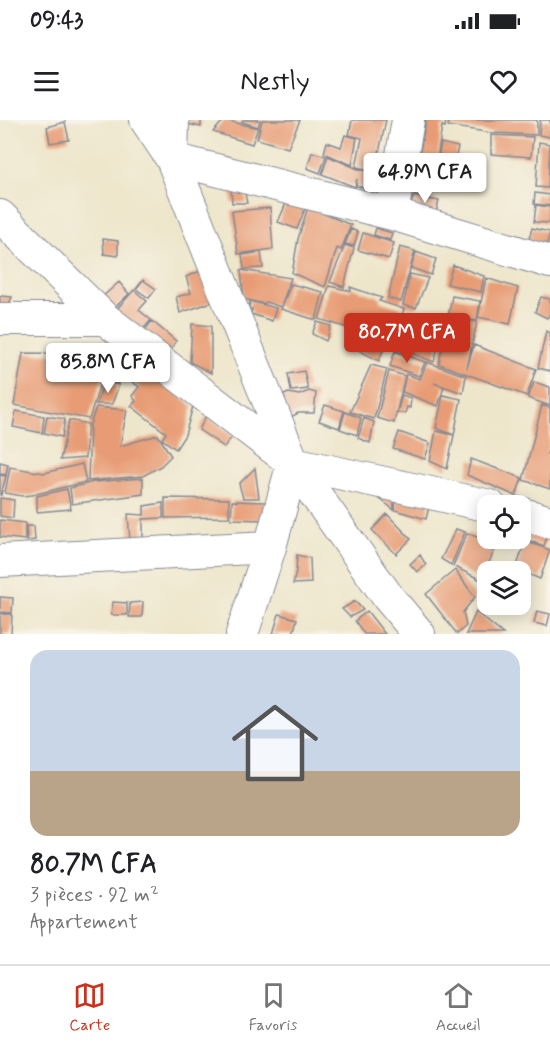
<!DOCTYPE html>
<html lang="fr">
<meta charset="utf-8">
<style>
:root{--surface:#fff;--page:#f2f2f2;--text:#202124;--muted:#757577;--line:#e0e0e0;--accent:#c8321e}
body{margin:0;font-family:Mynerve,sans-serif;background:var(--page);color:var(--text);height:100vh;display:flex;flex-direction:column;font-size:22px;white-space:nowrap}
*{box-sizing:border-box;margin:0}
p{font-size:20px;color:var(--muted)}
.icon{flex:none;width:33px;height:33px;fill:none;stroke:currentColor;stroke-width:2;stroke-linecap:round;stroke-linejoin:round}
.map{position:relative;height:514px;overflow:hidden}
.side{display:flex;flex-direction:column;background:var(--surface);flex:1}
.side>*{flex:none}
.fabs{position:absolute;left:477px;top:375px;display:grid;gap:12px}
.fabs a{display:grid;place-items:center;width:54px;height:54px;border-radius:12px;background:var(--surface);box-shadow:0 3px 15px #0003;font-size:30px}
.price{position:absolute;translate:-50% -51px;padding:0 14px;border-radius:6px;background:#fff;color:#222;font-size:20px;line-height:39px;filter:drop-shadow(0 2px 3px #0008)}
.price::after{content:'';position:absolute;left:50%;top:36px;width:18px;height:14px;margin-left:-9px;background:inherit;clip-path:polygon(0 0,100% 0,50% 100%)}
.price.active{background:var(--accent);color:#fff}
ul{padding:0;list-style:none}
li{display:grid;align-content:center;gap:12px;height:318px;padding:0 30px}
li+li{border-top:2px solid var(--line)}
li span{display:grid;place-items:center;height:186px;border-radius:18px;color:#555}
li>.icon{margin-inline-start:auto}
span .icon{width:108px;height:108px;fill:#fffc;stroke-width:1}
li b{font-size:26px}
.status{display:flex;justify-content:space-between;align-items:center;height:42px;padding:0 30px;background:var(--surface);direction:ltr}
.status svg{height:16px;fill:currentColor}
header{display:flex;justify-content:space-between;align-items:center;height:78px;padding:0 30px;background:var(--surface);font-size:27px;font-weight:600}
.dock{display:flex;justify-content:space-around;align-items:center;height:84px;border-top:2px solid var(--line);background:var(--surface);font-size:16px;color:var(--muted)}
.dock a{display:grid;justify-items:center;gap:3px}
.dock .active{color:var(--accent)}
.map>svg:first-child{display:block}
.building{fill:#e89c74}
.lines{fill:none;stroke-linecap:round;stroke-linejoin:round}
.minor-casing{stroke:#848a94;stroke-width:34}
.minor{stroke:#fff;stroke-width:32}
</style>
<div class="status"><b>09:43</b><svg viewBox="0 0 49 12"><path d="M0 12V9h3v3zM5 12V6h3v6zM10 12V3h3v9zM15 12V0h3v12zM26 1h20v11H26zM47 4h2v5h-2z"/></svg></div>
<header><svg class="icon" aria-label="menu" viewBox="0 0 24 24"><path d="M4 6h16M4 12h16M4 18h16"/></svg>Nestly<svg class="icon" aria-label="heart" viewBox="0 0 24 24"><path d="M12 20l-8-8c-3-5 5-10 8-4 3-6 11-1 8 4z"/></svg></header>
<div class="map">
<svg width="550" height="514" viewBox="0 0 550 514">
<rect width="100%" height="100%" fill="#f7f3e8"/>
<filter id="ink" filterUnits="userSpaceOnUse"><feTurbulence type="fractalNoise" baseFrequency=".0167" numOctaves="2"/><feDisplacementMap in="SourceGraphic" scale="12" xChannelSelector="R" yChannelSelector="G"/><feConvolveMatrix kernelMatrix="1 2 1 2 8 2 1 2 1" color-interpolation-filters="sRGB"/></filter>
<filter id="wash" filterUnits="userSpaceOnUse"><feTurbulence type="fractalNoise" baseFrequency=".008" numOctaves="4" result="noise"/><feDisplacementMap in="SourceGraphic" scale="24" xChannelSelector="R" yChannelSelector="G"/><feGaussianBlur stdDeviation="1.35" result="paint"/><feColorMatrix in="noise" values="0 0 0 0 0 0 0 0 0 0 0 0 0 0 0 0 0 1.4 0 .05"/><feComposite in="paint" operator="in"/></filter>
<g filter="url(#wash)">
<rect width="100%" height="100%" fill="#eee6cb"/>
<g id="blocks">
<!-- building -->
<path class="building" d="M187,0h14v7l-14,-3z
M224,0l34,8 -6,16 -39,-12z
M243,0h17l-2,7 -16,-5z
M262,0h38l-12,28 -31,-9z
M352,0h34l-11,51 -19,-4 6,-29 -13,-3z
M426,0h20l-1,7 -3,-1 -5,34 -18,-4z
M449,0h88v15l-45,-2 -44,-7z
M540,0h10v17l-11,-2z
M65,2l4,18 -19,3 -3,-16z
M345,15l12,3 -5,27 -28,-12 3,-11 14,5z
M491,15l42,2 -2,20 -40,-3z
M539,22l11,2 -2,44 -12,-1z
M441,23l17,4 -3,14 -17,-3z
M312,32l14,4 -6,17 -13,-5z
M328,36l30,13 16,3 -3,17 -15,-3 1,-7 -2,8 -33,-13z
M231,69h13l3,14h-15z
M535,73l15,2v11l-16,-2z
M414,76l25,5 -3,11 -26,-6z
M287,81l18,8 -8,20 -19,-7z
M536,85l14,2v16l-16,-1z
M308,87l43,18 -10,25 -4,-2 -12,39 -33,-14 6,-34z
M270,88l3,41 -35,5 -6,-43z
M376,108l16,5 -2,7 -16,-5z
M532,108l18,4 -3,12 -18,-5z
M351,109l7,3 -4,14 -9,-2z
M363,113l31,10 -5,16 -31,-9z
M103,119l15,2v15l-14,-2z
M345,125l9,3 -10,39 -14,-5z
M400,127l15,4 -14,51 -13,-4z
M261,132l2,16 -19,1 -2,-14z
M416,132l20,7 -5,16 -20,-7z
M453,145l31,11 -3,16 -34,-8z
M241,150l50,8 -10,29 -15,-5 -2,2 -20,-5z
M200,151l12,31 -32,11 -4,-16 15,-4 -5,-16z
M410,154l18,4 -12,30 -13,-3z
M486,158l32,10 -8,36 -32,-7z
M143,160l13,9 -7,9 -13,-9z
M119,162l10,12 -17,16 -11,-12z
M291,164l32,8 -7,28 -35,-11z
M329,166l22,5 -1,-4 32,11 -3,3 25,8 -11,33 -74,-23z
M134,170l13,11 -8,9 12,10 -11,13 -25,-22z
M0,176l12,1 -7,17h-5z
M452,176l28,5 -3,20 -14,-2 14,3 -10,46 7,-23 62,24 -9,27 -88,-32z
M541,177l9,2v15l-3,4 -12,-6z
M250,181l26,7 -4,13 -21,-7 1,-5h-3z
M408,194l35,13 -9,35 -35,-14z
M152,201l24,20 -8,13 -26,-20z
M317,202l14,4 -5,15 -14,-7z
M192,204l19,2v47l-21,-11z
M546,211l4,2v38l-12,-3z
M355,214l30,11 -6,16 -30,-16z
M395,231l30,11 -6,14 -29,-10z
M23,233l87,1 -21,65 -75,-14z
M111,241l14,4 -7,18 -13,-5z
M427,242l39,14 -3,17 -29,-10 10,4 -6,19 -36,-14 4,-18 14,5z
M141,245l52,41 -8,29 -9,14 -14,-10 4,-6 -35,-27 5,-5 -4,-5 7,-9 -9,-7z
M371,245l16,4 -13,50 -24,-7z
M304,251l4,18 -17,2 -3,-17z
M389,251l16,5 -11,47 -17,-5z
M105,261l14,4 -7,19h-16z
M534,262l16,5v19l-22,-8z
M309,271l7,2 -2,20h-16l-14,8 -8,-23 13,-5 10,2z
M402,275l9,3 -1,10 -3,-1 -2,6h-8z
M443,275l18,4 -7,36 -18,-7z
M325,285l19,6 -5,17 -20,-7z
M542,285l8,3v36l-3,10h3v35l-27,-9z
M96,287l31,3 -7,36 38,-11 13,21 -10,10 -18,10 -55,5 2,-56z
M16,291l28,5 -2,17 -29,-6z
M345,292l16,6 -4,17 -17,-6z
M47,296l18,3 -3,18 -18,-4z
M206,296l28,19 -10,12 -25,-17z
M364,298l10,4 -4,21 -12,-5z
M69,300l19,4 -3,34 -25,2z
M436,311l18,4 -7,34 -17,-8z
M399,312l31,11 -5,16 -32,-10z
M471,339l51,19 -6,18 -49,-21z
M0,342l8,2 -2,11 -6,-1z
M82,344l4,18 -54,13 -10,1 -17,-3 5,-26 34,6z
M255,348l4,30h-16l-4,-14z
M0,355l6,1 -5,19h-1z
M143,358v16l-71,10 -2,-16 23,-6z
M67,369l4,20 -34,3v-16z
M393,372l1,18 -19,-15z
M396,372l34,11 -4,16 -31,-9z
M0,378l14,2 -1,18 -13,-2z
M165,378l64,1v18l-64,1z
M232,381l35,1 -1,18 -35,-1z
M163,383v15l-20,1v23h-13l-2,-28 16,1v-9z
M387,394l24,25 -15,15 -24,-24z
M0,400l25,3v17l-25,-3z
M26,406h8l1,14 -8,1z
M456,409l9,3 -14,33 -10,-6z
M529,410l18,7 -3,9 -19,-7z
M467,413l30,12 -16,35 -28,-14z
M525,421l25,9 -10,29 -24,-10z
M297,435l13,3 1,25 -18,1 3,-13z
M420,435l6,10 -9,7 -7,-8z
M455,450l20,27 -12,15 3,14 -9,8 -31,-40z
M0,477l13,1 -1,15 -12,-1z
M355,481l8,9 -13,7 -8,-8z
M113,482l14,1v12h-16z
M143,482l-1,15h-13l1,-14z
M367,491l18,23h-21l-9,-13z
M537,491l13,3 -3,12 -13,-3z
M476,492l27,22h-37z
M0,494h12l-1,20h-11z
M279,494l18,5 -4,15h-20z"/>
</g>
</g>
<g filter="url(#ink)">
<use href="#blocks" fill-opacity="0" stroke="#848a94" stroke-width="1.5"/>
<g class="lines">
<defs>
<path id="minor" d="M146,0l26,39 121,304 95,134 31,37
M173,0l-1,39 220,55 158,48
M392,94l16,-94
M0,96l105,103 188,144 197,43
M0,199h105
M520,393l30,9
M0,441l270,-14
M242,514l28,-87 23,-84"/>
</defs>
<!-- minor casing -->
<use href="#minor" class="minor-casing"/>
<!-- minor -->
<use href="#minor" class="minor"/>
</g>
</g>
</svg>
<div class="fabs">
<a><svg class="icon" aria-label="locate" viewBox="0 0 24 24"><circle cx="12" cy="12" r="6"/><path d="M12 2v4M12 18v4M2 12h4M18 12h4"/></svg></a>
<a><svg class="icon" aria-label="layers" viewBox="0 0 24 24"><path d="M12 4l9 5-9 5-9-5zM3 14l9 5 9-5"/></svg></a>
</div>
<b class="price" style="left:425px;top:84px">64.9M CFA</b>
<b class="price active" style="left:407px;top:244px">80.7M CFA</b>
<b class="price" style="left:108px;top:274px">85.8M CFA</b>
</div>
<section class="side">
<ul>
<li><span style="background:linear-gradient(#c9d6e8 65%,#b9a48a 0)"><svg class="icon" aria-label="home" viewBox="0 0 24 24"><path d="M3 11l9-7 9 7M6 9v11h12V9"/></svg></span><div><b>80.7M CFA</b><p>3 pièces · 92 m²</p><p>Appartement</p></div></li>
</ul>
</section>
<nav class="dock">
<a class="active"><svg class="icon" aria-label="map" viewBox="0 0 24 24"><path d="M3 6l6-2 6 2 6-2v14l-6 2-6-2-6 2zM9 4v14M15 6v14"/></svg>Carte</a>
<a><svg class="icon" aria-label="saved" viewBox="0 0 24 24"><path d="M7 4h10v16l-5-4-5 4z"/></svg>Favoris</a>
<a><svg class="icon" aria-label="home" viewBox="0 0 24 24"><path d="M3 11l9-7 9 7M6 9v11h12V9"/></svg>Accueil</a>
</nav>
